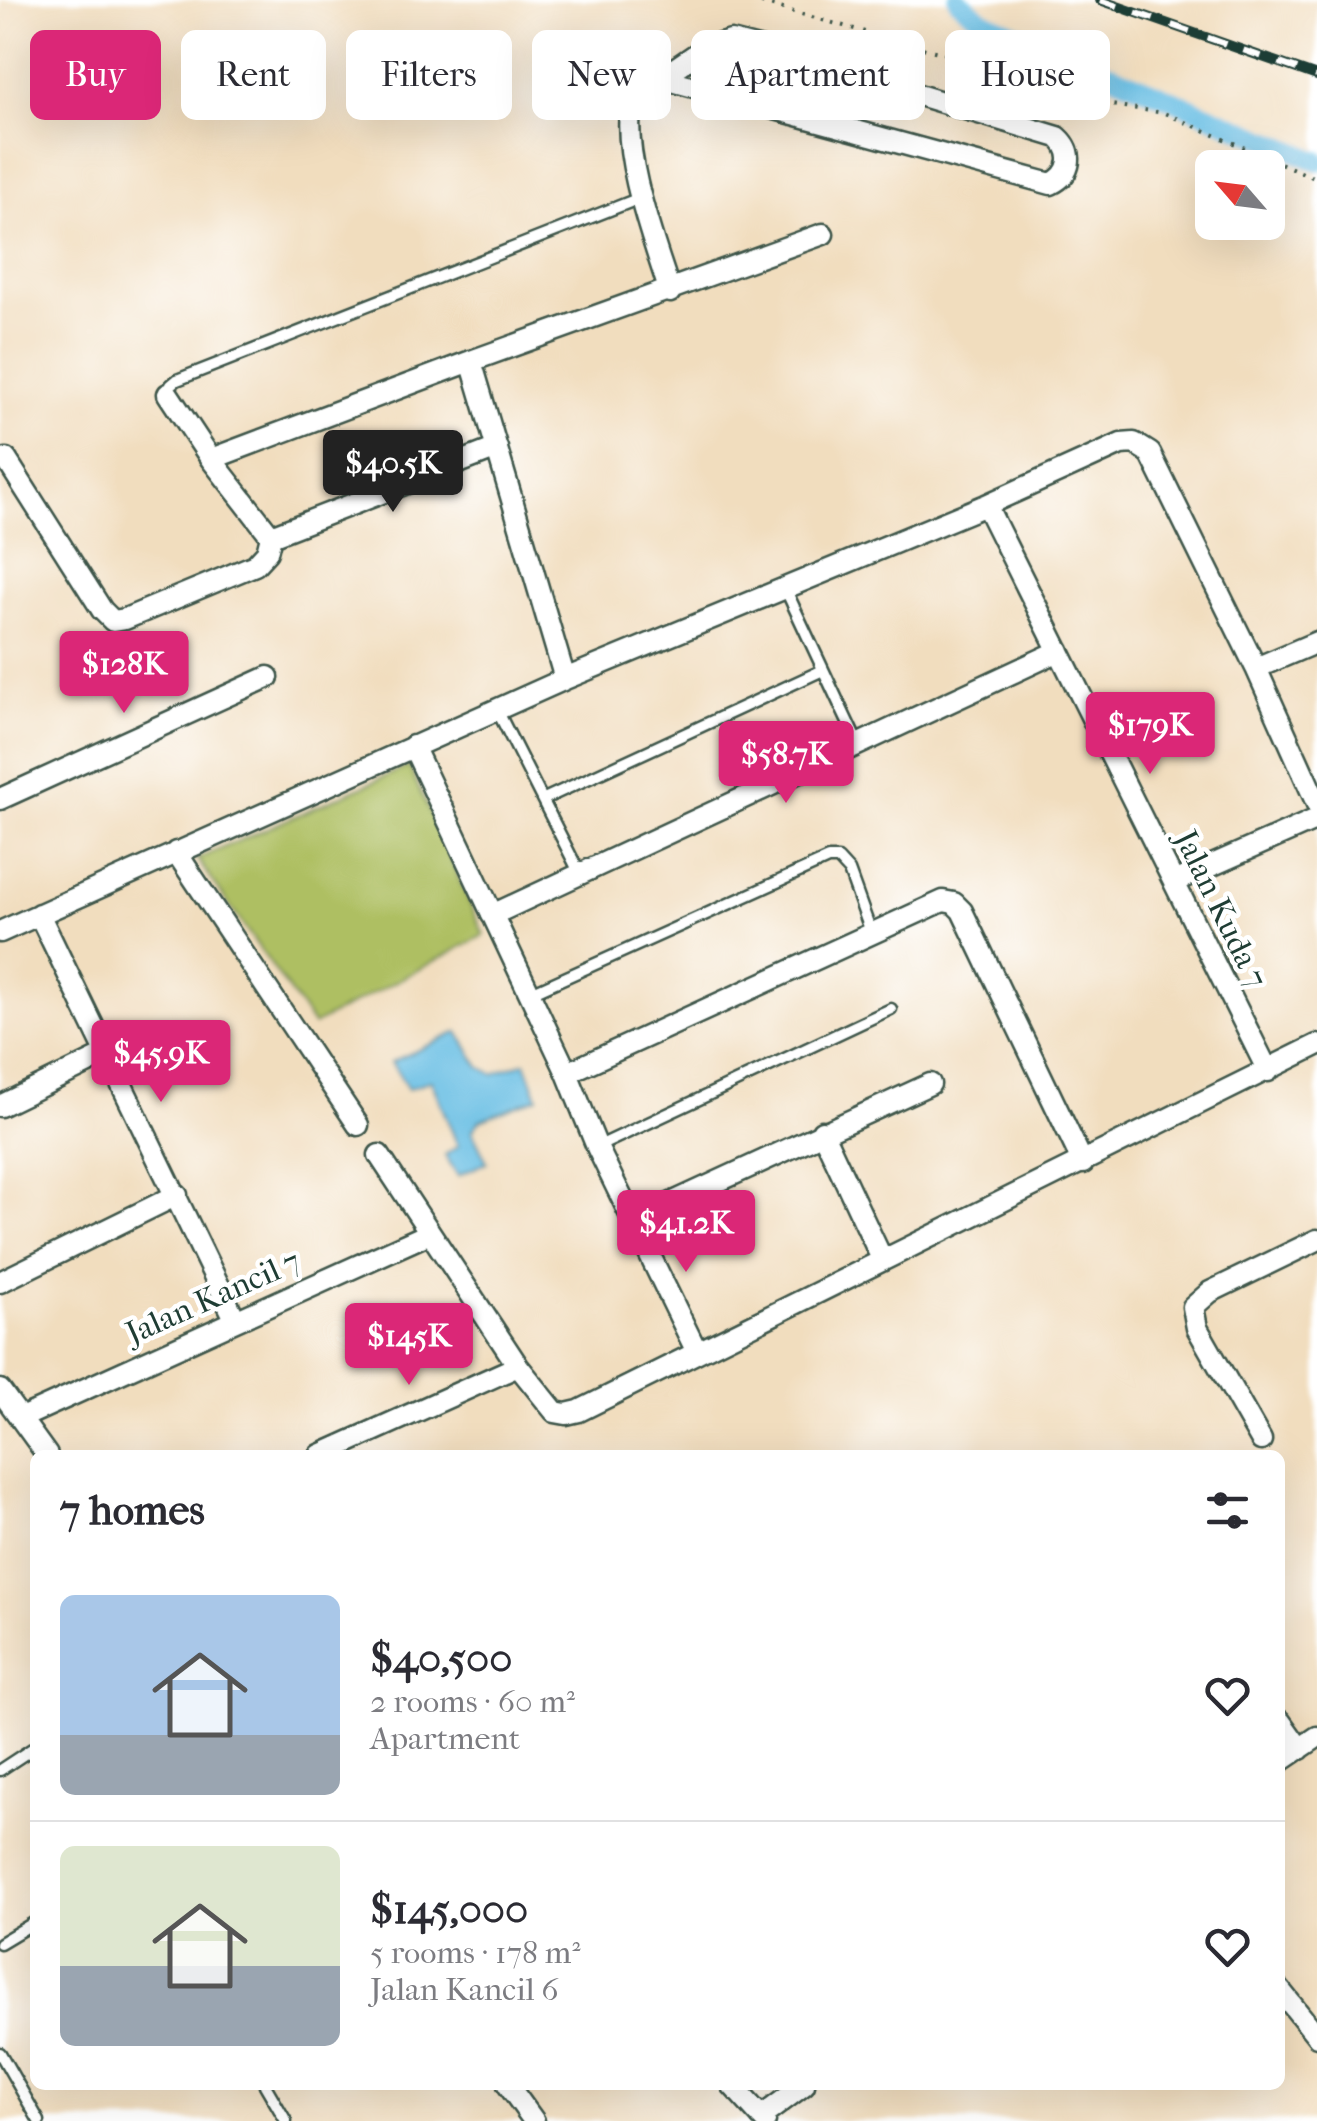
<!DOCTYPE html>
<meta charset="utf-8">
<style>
:root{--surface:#fff;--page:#f2f2f3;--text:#2b2b33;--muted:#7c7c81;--line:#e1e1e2;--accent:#db2777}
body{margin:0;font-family:"IM FELL French Canon",serif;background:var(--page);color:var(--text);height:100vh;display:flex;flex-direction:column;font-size:38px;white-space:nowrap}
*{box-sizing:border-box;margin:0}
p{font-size:32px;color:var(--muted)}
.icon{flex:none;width:55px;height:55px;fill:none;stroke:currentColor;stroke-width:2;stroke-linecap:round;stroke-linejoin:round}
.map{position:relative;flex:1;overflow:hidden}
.sheet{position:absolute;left:30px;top:1450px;width:1255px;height:640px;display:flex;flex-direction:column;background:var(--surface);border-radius:15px;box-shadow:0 10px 40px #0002}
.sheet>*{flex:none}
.banner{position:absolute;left:30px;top:30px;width:1258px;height:90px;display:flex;gap:20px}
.needle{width:65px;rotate:298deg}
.tools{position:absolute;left:1195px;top:150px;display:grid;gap:20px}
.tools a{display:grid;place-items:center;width:90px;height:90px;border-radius:15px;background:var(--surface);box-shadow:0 10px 40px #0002;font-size:50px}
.price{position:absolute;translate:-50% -85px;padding:0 22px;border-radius:10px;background:var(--accent);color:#fff;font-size:32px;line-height:65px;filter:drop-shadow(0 2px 5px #0008)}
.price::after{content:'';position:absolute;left:50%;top:60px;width:30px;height:22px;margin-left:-15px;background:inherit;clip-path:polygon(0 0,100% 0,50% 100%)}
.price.active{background:#222;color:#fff}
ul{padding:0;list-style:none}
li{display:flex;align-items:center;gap:30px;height:250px;padding:0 30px}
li+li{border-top:2px solid var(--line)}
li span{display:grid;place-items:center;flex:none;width:280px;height:200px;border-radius:15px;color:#555}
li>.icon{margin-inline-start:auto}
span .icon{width:120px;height:120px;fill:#fffc;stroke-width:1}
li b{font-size:42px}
h2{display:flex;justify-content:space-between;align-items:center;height:120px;padding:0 30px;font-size:42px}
.pill{padding:0 35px;border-radius:15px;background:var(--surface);box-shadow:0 10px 40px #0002;font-size:35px;line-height:90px}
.pill.active{background:var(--accent);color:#fff}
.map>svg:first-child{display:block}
.green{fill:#aebf62;stroke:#667e4b;stroke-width:2.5}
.water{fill:#66bde3;stroke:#427d8c;stroke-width:2.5}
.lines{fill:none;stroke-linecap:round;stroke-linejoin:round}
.canal{stroke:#66bde3;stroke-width:20}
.service-casing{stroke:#3e5549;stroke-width:15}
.minor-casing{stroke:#3e5549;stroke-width:25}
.path{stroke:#3e5549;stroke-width:4;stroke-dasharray:2.5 8;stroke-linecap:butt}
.service{stroke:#fff;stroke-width:10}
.minor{stroke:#fff;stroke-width:20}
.rail-casing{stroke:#1f3d34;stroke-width:10}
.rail{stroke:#fff;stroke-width:6;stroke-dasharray:19;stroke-linecap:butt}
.labels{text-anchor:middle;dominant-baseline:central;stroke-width:9;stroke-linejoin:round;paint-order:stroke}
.street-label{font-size:32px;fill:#1f3d34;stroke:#fff}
</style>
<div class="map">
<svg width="1317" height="2121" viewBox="0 0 1317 2121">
<rect width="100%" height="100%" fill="#fff"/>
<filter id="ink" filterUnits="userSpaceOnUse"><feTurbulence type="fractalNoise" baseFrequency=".01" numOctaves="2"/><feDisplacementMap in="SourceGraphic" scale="20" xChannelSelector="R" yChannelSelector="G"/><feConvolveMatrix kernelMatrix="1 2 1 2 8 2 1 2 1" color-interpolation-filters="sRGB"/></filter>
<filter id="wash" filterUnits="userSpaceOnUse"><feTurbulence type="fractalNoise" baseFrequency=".0048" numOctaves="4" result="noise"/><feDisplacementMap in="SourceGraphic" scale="40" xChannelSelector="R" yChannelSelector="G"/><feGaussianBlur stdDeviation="2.25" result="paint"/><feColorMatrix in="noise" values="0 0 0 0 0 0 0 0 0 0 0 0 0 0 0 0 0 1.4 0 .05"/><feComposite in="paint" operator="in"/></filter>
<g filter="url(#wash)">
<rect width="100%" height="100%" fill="#f1ddbe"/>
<!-- green -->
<path class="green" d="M409,766l75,169 -171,90 -116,-166z"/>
<!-- water -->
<path class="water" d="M458,1032l22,35 13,7 32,-12 13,35 -58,23 -8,11 15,31 -29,14 -13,-21 13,-9 -27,-66 -23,9 -17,-27z"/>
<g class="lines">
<!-- canal -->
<path class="canal" d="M958,0l24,20 335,141"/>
</g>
</g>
<g filter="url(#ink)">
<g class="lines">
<defs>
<path id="service" d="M169,393l2,-8 6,-5 463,-182
M785,588l73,156
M497,710l83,164
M544,799l279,-129
M531,993l297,-134h10l11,12 22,61
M597,1147l294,-138
M0,1770l35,-23
M0,1943l35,-21
M0,2053l39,68
M265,2085l21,36"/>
<path id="minor" d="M661,78l44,-30 26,-7 58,15 269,81c17,15 14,37 -7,47l-390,-106c-12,5 -25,10 -29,24 -13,47 23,143 38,190
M471,361l352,-127
M168,394l43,65
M6,459l96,151 11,11 12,-2 130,-54 12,-13 4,-16 -60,-77 260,-98 94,318
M986,505l282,566
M271,536l226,-88
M1256,668l61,-26
M413,746l154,327 376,-172 11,2 8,8 121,252
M0,799l268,-122
M176,852l182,273
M1174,882l143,-63
M39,914l196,405
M492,915l567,-264
M0,932l565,-253 421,-174 135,-61 13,-1 16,10 106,215 61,136
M567,1073l30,74 99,203
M0,1106l107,-52
M822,1131l60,128
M379,1155l139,211 37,46 11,2 13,-3 738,-366
M632,1221l298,-137
M0,1282l177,-87
M0,1390l47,65
M21,1418l409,-185
M1261,1440l-64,-112 -4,-21 17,-15 107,-52
M320,1455l198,-89
M1280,1721l20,28
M1280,1762l37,-25
M1280,1990l37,46
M508,2085l26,36
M732,2085l33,36
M761,2117l43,-32"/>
</defs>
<!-- service casing -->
<use href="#service" class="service-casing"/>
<!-- minor casing -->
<use href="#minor" class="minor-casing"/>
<!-- path -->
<path class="path" d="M751,0l175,49 84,20 88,34 66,10 153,66"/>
<!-- service -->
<use href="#service" class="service"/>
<!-- minor -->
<use href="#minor" class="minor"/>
<defs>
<path id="rail" d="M1100,0l217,76"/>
</defs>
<!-- rail casing -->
<use href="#rail" class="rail-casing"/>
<!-- rail -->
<use href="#rail" class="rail"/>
</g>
</g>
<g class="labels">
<!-- street labels -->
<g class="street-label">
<text transform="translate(1221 909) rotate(64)">Jalan Kuda 7</text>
<text transform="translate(213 1297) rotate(-24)">Jalan Kancil 7</text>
</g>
</g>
</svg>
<div class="tools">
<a><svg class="needle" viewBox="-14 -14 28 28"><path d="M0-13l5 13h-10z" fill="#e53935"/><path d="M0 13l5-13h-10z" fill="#7c7c81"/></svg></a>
</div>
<b class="price active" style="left:393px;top:515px">$40.5K</b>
<b class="price" style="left:124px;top:716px">$128K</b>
<b class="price" style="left:1150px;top:777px">$179K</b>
<b class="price" style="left:786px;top:806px">$58.7K</b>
<b class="price" style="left:161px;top:1105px">$45.9K</b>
<b class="price" style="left:686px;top:1275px">$41.2K</b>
<b class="price" style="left:409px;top:1388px">$145K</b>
<div class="banner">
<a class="pill active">Buy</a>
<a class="pill">Rent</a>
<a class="pill">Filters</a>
<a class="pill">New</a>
<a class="pill">Apartment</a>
<a class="pill">House</a>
</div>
<section class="sheet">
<h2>7 homes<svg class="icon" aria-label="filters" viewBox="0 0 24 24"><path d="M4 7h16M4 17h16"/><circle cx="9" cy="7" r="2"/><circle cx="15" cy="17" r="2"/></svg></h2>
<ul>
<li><span style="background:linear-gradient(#a9c7e8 70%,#9aa5b1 0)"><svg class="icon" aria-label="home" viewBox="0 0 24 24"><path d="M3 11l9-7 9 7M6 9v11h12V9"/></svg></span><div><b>$40,500</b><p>2 rooms · 60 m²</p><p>Apartment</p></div><svg class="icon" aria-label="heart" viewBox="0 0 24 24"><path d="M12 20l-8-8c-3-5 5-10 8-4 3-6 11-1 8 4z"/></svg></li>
<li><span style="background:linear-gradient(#dfe7d0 60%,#9aa5b1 0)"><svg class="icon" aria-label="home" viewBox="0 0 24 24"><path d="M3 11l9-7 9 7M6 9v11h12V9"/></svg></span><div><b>$145,000</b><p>5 rooms · 178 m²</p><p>Jalan Kancil 6</p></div><svg class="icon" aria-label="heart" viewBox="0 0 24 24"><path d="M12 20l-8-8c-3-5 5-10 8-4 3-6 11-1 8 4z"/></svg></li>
</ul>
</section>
</div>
